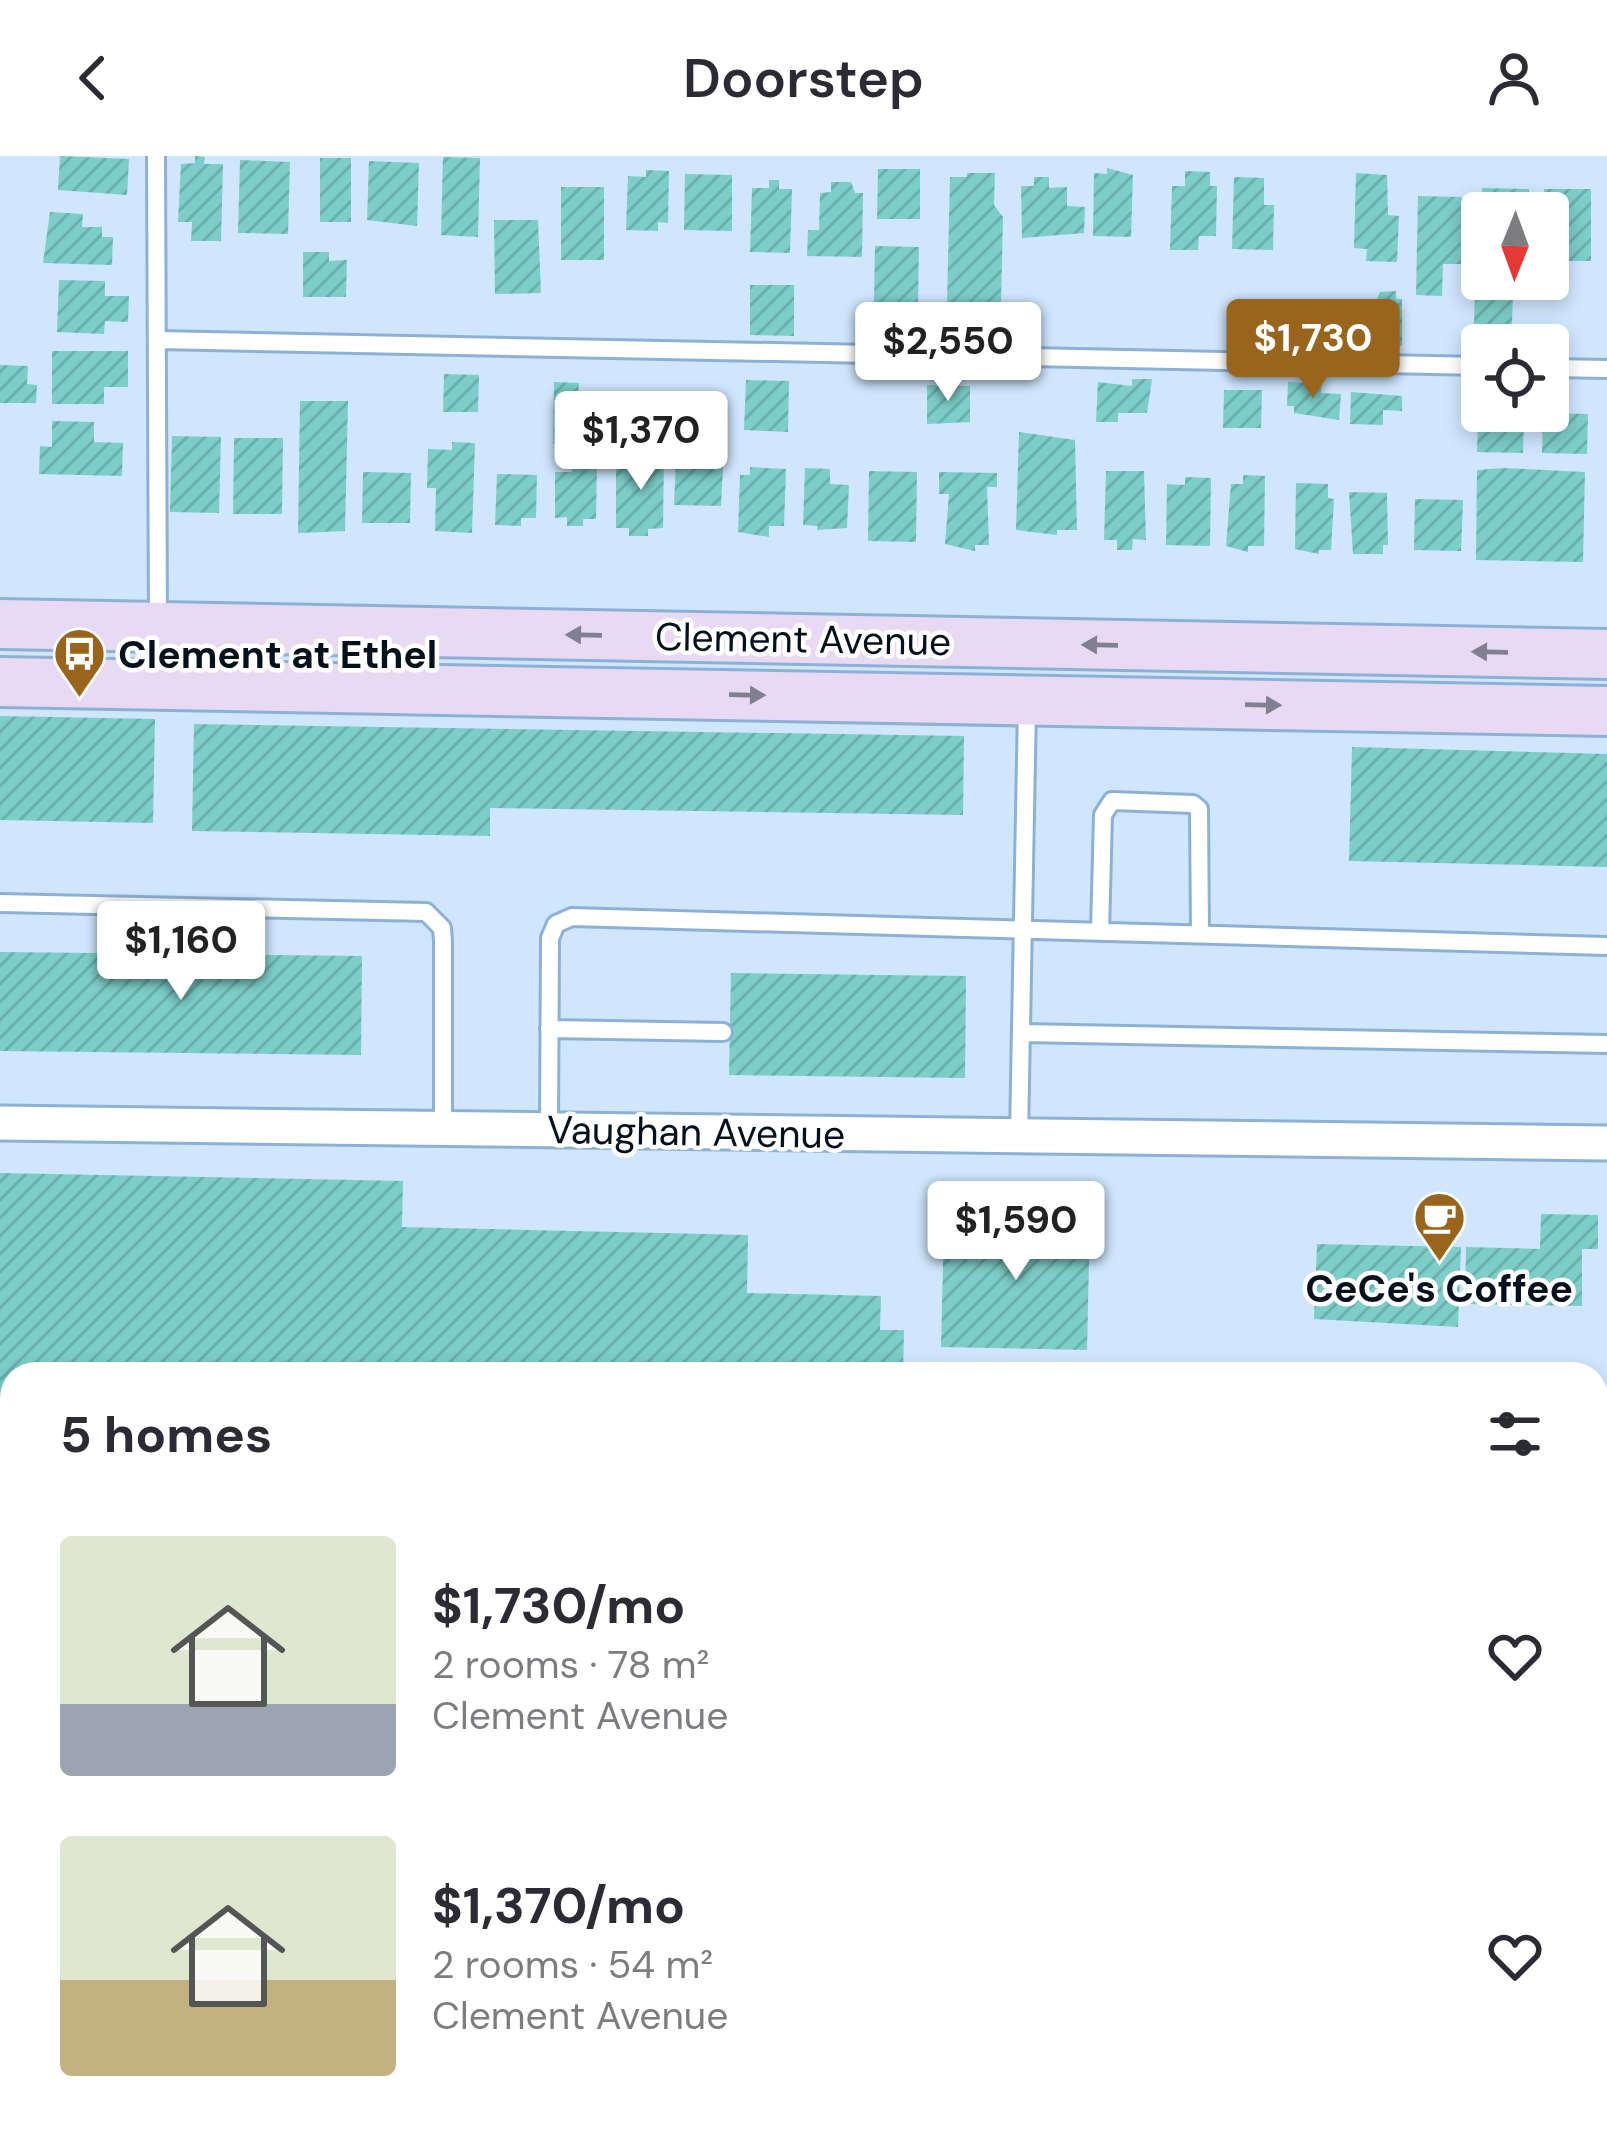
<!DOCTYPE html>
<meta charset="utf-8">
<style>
:root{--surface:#fff;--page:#f7f7f7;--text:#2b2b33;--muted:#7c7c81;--accent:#99641b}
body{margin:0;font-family:"DM Sans",sans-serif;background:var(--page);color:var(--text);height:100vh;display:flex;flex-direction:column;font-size:45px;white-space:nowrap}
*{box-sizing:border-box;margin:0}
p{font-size:39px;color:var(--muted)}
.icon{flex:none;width:66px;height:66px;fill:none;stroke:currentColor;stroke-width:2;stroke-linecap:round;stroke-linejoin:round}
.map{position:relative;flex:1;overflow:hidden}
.panel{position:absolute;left:0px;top:1206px;width:1608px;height:771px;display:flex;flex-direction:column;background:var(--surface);border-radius:36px 36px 0 0;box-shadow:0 6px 18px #0003}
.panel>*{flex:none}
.needle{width:78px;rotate:181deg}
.tools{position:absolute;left:1461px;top:36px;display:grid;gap:24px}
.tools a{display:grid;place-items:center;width:108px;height:108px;border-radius:12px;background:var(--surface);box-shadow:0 6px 18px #0003;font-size:60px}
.price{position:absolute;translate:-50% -102px;padding:0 27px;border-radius:12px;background:#fff;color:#222;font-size:39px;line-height:78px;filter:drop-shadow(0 3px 6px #0008)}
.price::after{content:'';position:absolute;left:50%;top:72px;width:36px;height:27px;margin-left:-18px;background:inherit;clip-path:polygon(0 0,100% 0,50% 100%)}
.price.active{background:var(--accent);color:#fff}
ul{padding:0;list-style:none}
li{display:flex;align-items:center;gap:36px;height:300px;padding:0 60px}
li span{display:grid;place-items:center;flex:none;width:336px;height:240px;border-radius:12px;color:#555}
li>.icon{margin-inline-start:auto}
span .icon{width:144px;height:144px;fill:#fffc;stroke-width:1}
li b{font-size:51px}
h2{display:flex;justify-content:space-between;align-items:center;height:144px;padding:0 60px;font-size:51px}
header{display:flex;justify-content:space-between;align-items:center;height:156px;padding:0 60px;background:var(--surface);font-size:54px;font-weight:600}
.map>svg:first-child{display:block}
.building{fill:url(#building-hatch)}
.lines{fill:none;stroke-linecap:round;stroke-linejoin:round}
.service-casing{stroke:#8db1d6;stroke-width:22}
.minor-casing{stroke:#8db1d6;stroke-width:39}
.secondary-casing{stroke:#8db1d6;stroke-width:54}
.path{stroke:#7a8d9f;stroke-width:6;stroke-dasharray:6 9;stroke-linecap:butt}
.service{stroke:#fff;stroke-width:16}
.minor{stroke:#fff;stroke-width:33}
.secondary{stroke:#e8daf3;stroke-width:48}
.oneway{fill:#817f92}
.labels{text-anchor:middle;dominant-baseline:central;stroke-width:9;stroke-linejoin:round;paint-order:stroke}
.street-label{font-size:39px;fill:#04101c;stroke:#fff}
.poi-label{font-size:39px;font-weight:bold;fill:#04101c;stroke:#fff;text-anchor:start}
</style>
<header><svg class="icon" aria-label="back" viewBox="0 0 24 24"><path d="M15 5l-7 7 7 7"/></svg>Doorstep<svg class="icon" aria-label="person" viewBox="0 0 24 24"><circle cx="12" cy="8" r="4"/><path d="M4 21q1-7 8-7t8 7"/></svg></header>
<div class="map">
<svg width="1607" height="1976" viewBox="0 0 1607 1976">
<defs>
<pattern id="building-hatch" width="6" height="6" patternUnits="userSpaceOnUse" patternTransform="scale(3)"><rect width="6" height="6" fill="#7dcec8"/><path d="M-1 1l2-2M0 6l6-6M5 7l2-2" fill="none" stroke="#6ab0ab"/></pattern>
</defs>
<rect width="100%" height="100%" fill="#cfe6fd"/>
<!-- building -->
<path class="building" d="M60,0l69,3 -2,36 -69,-5z
M195,0l10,1 -1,7h19l-2,77h-30l1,-19h-14l3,-58 14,-1z
M443,1l37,1 -2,79 -37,-2z
M320,2h31v64h-31z
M240,4l50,2 -2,72 -50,-1z
M369,5l50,2 -2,63 -50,-6z
M1107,12l26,7 -2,62 -38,-1 1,-63 13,1z
M878,13h42v50h-43z
M646,14l23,1 -1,52 -10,-1v9l-32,-1 2,-54 18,1z
M1185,15l25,1v14h7l-1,50h-17l-1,14h-28l2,-64h13z
M967,17h28l-1,32 9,12 -2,87 -54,-1 3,-126h17z
M1356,17l31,2 1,40 11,1 -2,46 -31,-1 1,-12 -13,-1z
M685,18l47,1v56l-48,-1z
M1034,21h15v11l18,-1v19l18,1 -1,26 -62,5 -1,-52h13z
M1234,21l30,1v27h10l-1,45 -41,-1z
M769,24h10v9h13l-2,64 -40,-1 2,-64h17z
M831,26h20l4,11h8l-1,64 -55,-1 1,-26h11l1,-37 11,-1z
M561,31h43v73h-43z
M1482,32l47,1v24h-47z
M1544,33h47v72h-43z
M1418,40l44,1 -1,67h-18l-1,32 -26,-1z
M50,56l33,2 -1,13h20v10h11l-1,28 -69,-2z
M494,64h44l3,73 -46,1z
M875,90l44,1 -1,57 -44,-2z
M303,96h26v9l18,-1 -1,37h-43z
M59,124l46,1v15h24l-1,26 -23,-1 -1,13 -47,-2z
M750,129h44v51l-44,-1z
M1396,135v8h6v47h-25v-47l3,-7z
M1475,140h38l-2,49 -38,1z
M52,195h76v36h-24v17h-52z
M0,209l28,1 -1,18 10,1 -1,18h-36z
M444,218l35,1 -1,37h-35z
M1132,223h20l-5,34h-29v9h-22l2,-40 34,4z
M746,224l43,1 -1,51 -44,-2z
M554,226l25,1 -1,13h17l-1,48h-41z
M1288,226l34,2 -1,9 20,1 -2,26 -45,-7v-7h-7z
M927,229l43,1v36l-43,2z
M1224,234h38l-1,38h-38z
M1351,236l51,4v15l-19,-1v15l-33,-1z
M300,245h48l-3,130 -47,2z
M1478,255l46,1 -1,41 -46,-1z
M1543,257l45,1 -1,40 -45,-1z
M52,265l42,1v20l29,1 -1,33 -83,-2 1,-28 12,1z
M1019,276l56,8 2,90h-20v5l-41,-5z
M172,280l49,1 -2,76 -49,-1z
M234,282h49l-1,76h-49z
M677,282l29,1v9h18l-3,58 -47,-1z
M452,286l23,1 -3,90 -37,-2 1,-43h-9l1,-39 24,1z
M629,294h35l-1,78 -15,1v7h-19v-8h-13v-59l13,-1z
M572,304l25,1 -1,58h-13v7h-16v-9l-12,1v-46h17z
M750,311l36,2 -2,57h-15v11l-31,-5 2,-57h10z
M805,312l25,1v15l19,1 -2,43 -30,2 1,-4 -15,-1z
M1503,312l82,4 -2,90 -107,-2 1,-90z
M869,315l48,1 -1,70 -48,-1z
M1106,315h38l2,69 -13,-1 -1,11h-15v-10h-13z
M363,316l48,1 -1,50h-48z
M939,316l58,1v14h-10l2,58h-14v6l-30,-7 4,-50h-10z
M497,318l40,1 -1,43h-15v8l-26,-1z
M1243,319l22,1 -1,70h-16v6l-22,-6 5,-62h12z
M1185,321l26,1 -1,68 -44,-1 1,-61 18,1z
M1296,327l32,1v14l6,1 -3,51h-12v4l-24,-5z
M1349,336l38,1 1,52h-5v9h-30z
M1415,343l48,1 -2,51 -47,-1z
M0,560l155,3 -2,104 -153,-3z
M194,568l770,12 -1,79 -473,-7v28l-298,-5z
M1352,591l255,7v113l-258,-6z
M0,796l362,4 -1,99 -361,-4z
M731,817l235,3 -1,102 -236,-3z
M0,1017l403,8 -1,46 346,8 -1,58 134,3 -1,34h24l-1,44h-891v345h-12z
M1541,1058l57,1v34h-16v57l-117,-2 1,-57 74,2z
M966,1060l124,3 -3,131 -146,-3 3,-124h22z
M1317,1088l144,3 -3,80 -144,-8z
M1596,1286h11v247h-11z
M1596,1673h11v173h-11z
M1596,1939h11v37h-124v-11h113z
M1315,1965h135v11h-136z"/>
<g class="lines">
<defs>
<path id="service" d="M156,0l2,470
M157,184l1325,26
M1548,212l59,1
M0,747l426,9 16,16 1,13v188
M1100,776l3,-117 9,-14 81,3 6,5 1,125
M549,873l174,3
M1022,877l585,11
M549,974l1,-192 6,-14 16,-7 1035,29
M1019,980l8,-431"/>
<path id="minor" d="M0,967l1607,20
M0,1788l12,7
M324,1965l20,11"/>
<path id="secondary" d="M0,468l1607,30
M0,526l1607,29"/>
</defs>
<!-- service casing -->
<use href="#service" class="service-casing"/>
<!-- minor casing -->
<use href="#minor" class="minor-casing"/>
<!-- secondary casing -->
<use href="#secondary" class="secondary-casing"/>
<!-- path -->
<path class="path" d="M0,1918l12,7
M79,1965l16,11"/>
<!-- service -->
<use href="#service" class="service"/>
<!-- minor -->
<use href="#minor" class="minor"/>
<!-- secondary -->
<use href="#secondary" class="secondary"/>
</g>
<!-- one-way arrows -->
<defs><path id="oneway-solid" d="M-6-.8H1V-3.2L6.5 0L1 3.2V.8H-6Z" transform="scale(3)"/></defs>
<g class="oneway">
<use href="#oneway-solid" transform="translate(584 479) rotate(-179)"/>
<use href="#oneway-solid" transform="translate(1100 489) rotate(-179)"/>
<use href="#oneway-solid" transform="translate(1490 496) rotate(-179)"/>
<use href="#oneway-solid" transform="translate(747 539) rotate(1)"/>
<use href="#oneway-solid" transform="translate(1263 549) rotate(1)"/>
</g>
<!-- icons -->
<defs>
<symbol id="bus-pin" viewBox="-11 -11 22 30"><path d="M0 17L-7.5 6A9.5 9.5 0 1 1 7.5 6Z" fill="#99641b" stroke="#fff"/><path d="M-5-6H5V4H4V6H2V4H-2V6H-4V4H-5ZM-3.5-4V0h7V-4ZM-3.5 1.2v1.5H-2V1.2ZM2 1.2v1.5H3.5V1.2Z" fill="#fff"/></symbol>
<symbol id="cafe-pin" viewBox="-11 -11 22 30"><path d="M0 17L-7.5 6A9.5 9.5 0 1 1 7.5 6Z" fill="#99641b" stroke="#fff"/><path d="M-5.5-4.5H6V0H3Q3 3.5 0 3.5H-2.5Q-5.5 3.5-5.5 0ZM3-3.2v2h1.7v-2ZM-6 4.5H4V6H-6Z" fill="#fff"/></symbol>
</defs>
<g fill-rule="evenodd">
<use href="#bus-pin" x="50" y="468" width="59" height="81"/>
<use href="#cafe-pin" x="1410" y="1032" width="59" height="81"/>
</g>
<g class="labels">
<!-- street labels -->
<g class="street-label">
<text transform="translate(803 483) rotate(1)">Clement Avenue</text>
<text transform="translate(696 976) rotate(1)">Vaughan Avenue</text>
</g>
<!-- poi labels -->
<g class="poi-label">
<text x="118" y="498">Clement at Ethel</text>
<text x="1439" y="1132" text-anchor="middle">CeCe's Coffee</text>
</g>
</g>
</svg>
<div class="tools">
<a><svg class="needle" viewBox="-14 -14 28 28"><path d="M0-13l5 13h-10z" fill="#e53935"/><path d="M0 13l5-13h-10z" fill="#7c7c81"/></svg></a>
<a><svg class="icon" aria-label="locate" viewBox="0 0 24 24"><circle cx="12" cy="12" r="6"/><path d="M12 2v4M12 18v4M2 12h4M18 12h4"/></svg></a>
</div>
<b class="price active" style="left:1313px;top:245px">$1,730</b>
<b class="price" style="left:948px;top:248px">$2,550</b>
<b class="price" style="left:641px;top:337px">$1,370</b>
<b class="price" style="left:181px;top:847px">$1,160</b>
<b class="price" style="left:1016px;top:1127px">$1,590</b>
<section class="panel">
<h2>5 homes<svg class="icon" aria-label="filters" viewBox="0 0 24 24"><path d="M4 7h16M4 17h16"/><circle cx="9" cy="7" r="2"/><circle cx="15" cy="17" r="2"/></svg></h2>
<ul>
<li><span style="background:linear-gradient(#dfe7d0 70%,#9aa5b1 0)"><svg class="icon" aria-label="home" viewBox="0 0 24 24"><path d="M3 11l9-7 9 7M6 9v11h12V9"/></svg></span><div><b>$1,730/mo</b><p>2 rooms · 78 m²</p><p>Clement Avenue</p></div><svg class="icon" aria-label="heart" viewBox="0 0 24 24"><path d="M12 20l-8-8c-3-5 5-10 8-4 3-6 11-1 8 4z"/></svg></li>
<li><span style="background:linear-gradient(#dfe7d0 60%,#c2b280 0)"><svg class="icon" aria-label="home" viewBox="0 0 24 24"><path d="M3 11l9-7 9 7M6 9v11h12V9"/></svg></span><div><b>$1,370/mo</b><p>2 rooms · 54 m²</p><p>Clement Avenue</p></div><svg class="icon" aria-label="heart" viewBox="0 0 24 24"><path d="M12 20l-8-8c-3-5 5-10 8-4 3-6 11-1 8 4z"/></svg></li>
</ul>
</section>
</div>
